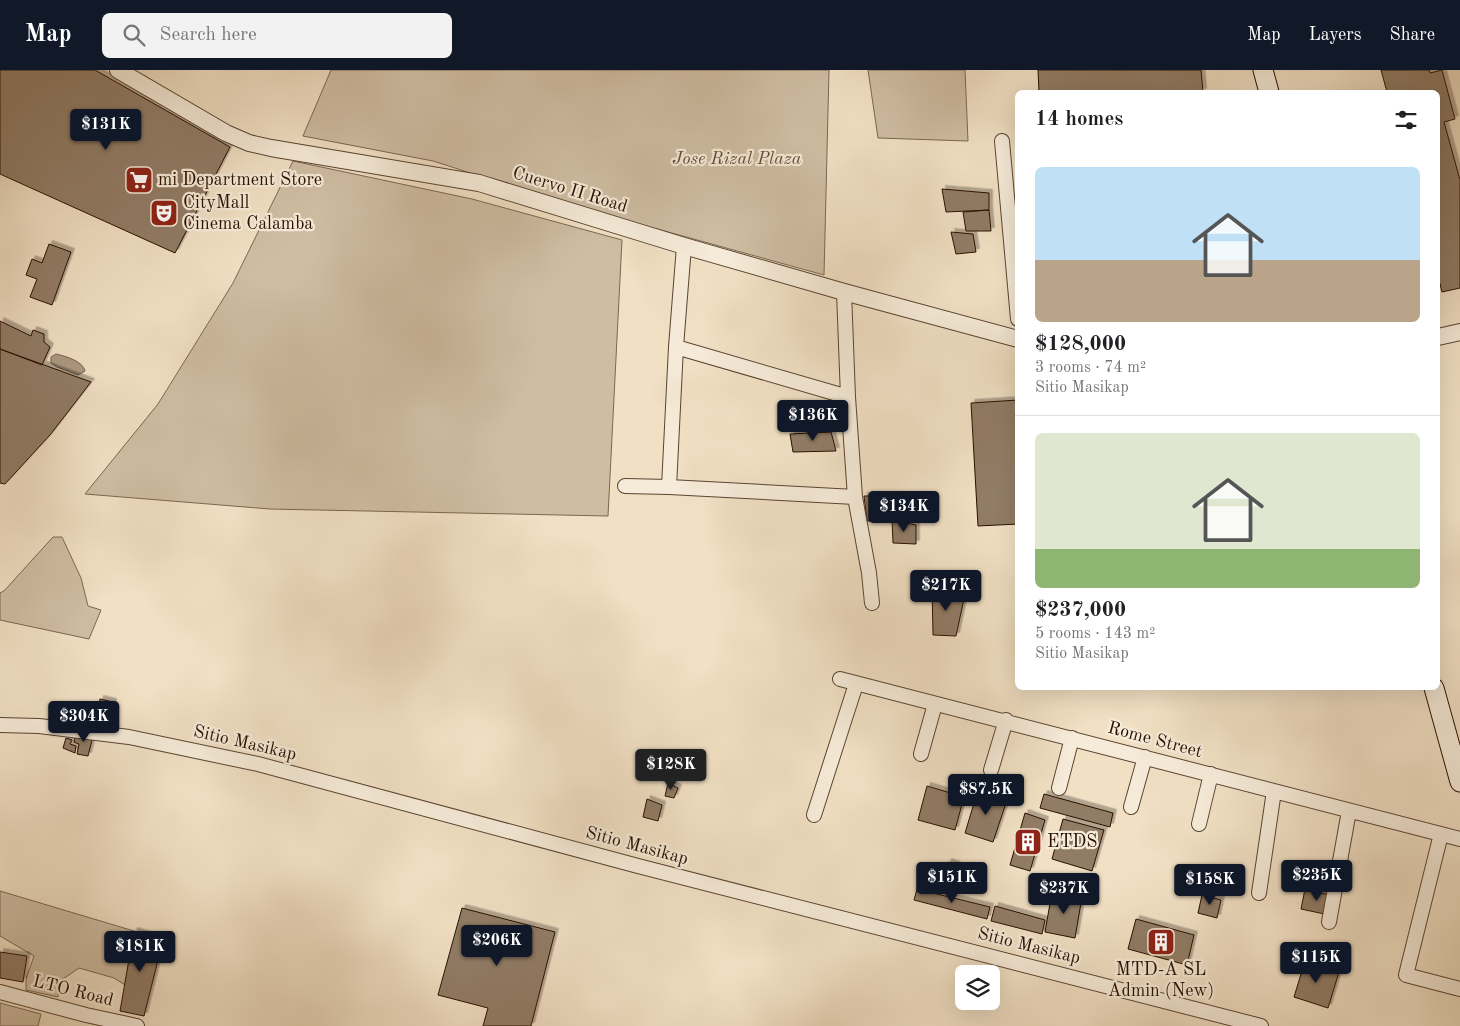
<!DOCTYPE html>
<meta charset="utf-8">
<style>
:root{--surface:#fff;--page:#f2f2f2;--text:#202124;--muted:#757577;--line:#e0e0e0;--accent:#111827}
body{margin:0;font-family:"Old Standard TT",serif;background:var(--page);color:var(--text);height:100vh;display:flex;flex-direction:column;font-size:19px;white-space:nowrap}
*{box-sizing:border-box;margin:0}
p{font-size:16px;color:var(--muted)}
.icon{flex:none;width:28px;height:28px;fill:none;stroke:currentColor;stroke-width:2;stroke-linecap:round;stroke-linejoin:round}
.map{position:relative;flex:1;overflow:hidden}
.details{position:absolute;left:1015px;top:20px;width:425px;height:600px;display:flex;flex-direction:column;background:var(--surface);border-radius:8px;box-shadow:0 5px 20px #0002}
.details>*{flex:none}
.buttons{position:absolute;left:955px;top:895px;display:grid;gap:10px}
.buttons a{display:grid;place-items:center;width:45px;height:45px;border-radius:8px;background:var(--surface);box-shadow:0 5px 20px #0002;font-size:25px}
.price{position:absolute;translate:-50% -42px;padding:0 11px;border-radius:5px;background:var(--accent);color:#fff;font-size:16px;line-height:32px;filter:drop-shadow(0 1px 2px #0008)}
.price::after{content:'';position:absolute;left:50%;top:30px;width:15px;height:11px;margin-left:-8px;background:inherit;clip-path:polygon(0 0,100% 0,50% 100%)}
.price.on{background:#222;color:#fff}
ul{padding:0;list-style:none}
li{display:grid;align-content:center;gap:10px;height:265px;padding:0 20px}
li+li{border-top:1px solid var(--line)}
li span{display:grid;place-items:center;height:155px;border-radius:8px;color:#555}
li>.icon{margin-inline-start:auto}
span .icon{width:90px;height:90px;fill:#fffc;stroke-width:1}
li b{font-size:21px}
h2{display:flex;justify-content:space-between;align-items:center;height:60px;padding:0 20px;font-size:21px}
header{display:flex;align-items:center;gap:30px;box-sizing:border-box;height:70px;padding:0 25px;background:var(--accent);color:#fff}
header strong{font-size:24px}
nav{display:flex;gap:28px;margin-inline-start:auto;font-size:18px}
.search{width:350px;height:45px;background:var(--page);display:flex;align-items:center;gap:12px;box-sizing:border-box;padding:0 18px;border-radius:8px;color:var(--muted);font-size:19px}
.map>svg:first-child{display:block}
.green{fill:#cfbda3;stroke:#7c6652}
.water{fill:#ad9981;stroke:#78624d}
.building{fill:#917c66;stroke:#291000;filter:url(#shadow)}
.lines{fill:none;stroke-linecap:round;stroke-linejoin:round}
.minor-casing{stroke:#5b4431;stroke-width:16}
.tertiary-casing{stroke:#5b4431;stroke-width:18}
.secondary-casing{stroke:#291000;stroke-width:21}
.minor{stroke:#f6ebd9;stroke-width:14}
.tertiary{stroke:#f6ebd9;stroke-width:16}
.secondary{stroke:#f6ebd9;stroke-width:19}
.labels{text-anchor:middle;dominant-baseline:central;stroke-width:4.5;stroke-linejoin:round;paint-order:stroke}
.park-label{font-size:18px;font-style:italic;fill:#634d39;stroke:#f6ebd9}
.poi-label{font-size:18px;fill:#291000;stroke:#f6ebd9;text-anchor:start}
.street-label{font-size:18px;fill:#291000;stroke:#f6ebd9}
</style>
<header>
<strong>Map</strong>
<div class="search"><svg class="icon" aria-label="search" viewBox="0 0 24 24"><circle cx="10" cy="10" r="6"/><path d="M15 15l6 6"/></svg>Search here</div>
<nav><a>Map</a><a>Layers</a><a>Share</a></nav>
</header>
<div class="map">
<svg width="1460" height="956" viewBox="0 0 1460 956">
<defs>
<filter id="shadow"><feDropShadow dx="3.5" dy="-3.5" stdDeviation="0" flood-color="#0004"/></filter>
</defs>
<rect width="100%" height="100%" fill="#f1e0c4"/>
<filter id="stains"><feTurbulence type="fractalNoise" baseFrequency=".004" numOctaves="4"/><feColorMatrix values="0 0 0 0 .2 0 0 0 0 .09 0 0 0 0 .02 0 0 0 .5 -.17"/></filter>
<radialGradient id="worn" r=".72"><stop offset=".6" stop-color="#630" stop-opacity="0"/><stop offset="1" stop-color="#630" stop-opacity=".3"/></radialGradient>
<!-- green -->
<path class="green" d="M331,0h498l-5,205 -250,-69 -141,-45 -130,-25z
M868,0h97l3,71 -90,-3z
M293,91l179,38 150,41 -14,276 -338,-7 -185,-15 73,-90 75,-121z
M53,467h9l19,41 7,28 13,4 -12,29 -89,-19v-27l4,-2z
M0,821l134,40 -9,54 -11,-7 -35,-10 -19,13 -2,16 -32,-7v-11l8,-23 -34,-20z
M0,933l41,11 -3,12h-38z"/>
<!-- water -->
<path class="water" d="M56,284c9,2 27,7 29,17l-7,4 -21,-8 -6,-4v-6z"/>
<!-- building -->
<path class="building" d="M0,0h95l135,77 -55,106 -175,-79z
M1038,0h163l2,22h-164z
M1381,0h48l1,3 12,-3 13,49 -11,3 16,58v108l-18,4 -4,-16v-184h-51z
M942,119l47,4v17l-43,2z
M1013,130l5,4v16h-3z
M989,140l2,21h-25l-3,-19z
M951,162l22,2 3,18 -20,2z
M49,174l22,8 -19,53 -22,-8 7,-18 -11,-4 6,-16 10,4z
M0,251l31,15 2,-6 11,4v8l6,5 -8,18 -42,-16z
M0,279l91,33 -41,53 -45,49 -5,-1z
M1018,330v124l-40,2 -7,-123z
M831,362l5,19 -43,1 -3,-18z
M864,426h14l2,6 11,-3 1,21 -25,1z
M892,450l24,5v19l-23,-1z
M932,518l33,6 -9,42 -23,-1z
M100,629l13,3 -6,24 -12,-3z
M77,662l16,4 -5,20 -11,-2 2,-10 -5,-2z
M66,668l6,2 -2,4 6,2 -1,7 -12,-5z
M668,713l10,5 -4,10 -9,-2z
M927,716l37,11 -9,33 -37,-10z
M978,720l29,10 -14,42 -28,-9z
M1044,724l69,19 -3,14 -70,-19z
M647,729l15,6 -4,16 -15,-4z
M1025,743l20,7 -15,51 -20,-6z
M1063,749l41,11 -12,41 -40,-12z
M948,792l9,3 -3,10 6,2 -3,11 -23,-7 3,-11 7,2z
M917,819l73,18 -3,12 -73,-19z
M1305,819l28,7 -4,19 -28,-6z
M1052,822l30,5 -7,41 -30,-6z
M1202,825l19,5 -4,18 -19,-5z
M995,836l50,14 -3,14 -51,-13z
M462,838l93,24 -24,94h-48l5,-18 -50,-13z
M1136,849l58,16 -7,30 -59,-16z
M134,861l29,9 -19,76 -24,-5z
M0,882l27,4 -4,26 -23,-4z
M1305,891l34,11 -11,36 -34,-11z"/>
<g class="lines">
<defs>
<path id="minor" d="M1002,71l16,178
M844,222l4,105 7,100 14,76 3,30
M676,277l172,50
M625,416l44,1 186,10
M669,417l7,-140 8,-101
M840,609l620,160
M0,655l39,1 90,11 129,27 380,102 623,160
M921,684l14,-50
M991,700l15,-50
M1059,718l13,-50
M1131,737l14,-50
M814,745l42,-131
M1199,754l12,-50
M1441,764l-35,141 54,14
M1259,823l15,-102
M1329,852l20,-111
M0,922l86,23 51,11"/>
<path id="tertiary" d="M118,0l108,63 23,10 22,5 208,35 205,63 160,46 174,47
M1438,267l22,-5"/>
<path id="secondary" d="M1263,0l6,22
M1434,618l26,94"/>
</defs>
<!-- minor casing -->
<use href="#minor" class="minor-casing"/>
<!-- tertiary casing -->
<use href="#tertiary" class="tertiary-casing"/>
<!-- secondary casing -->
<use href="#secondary" class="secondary-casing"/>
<!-- minor -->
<use href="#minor" class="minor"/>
<!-- tertiary -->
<use href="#tertiary" class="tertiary"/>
<!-- secondary -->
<use href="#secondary" class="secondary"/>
</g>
<!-- icons -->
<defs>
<symbol id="supermarket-square" viewBox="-11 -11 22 22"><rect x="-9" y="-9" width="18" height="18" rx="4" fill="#8f2418" stroke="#f6ebd9"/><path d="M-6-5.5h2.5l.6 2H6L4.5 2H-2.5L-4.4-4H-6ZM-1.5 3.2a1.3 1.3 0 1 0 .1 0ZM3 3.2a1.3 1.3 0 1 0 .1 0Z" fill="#fff"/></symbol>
<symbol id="theatre-square" viewBox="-11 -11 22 22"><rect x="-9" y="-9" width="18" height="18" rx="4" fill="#8f2418" stroke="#f6ebd9"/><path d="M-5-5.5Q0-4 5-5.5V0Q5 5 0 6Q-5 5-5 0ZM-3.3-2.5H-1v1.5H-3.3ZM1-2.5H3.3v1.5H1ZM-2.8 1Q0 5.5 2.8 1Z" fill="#fff"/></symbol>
<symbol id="building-square" viewBox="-11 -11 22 22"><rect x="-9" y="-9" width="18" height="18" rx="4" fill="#8f2418" stroke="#f6ebd9"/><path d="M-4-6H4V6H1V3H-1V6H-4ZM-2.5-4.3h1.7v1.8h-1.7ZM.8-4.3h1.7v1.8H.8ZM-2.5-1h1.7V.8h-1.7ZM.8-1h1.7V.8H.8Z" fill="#fff"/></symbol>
</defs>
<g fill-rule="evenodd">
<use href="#supermarket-square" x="123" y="94" width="32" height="32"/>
<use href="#theatre-square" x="148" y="127" width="32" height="32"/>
<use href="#building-square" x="1012" y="756" width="32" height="32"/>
<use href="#building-square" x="1145" y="856" width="32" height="32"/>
</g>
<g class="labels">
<!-- park labels -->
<g class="park-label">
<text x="737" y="89">Jose Rizal Plaza</text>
</g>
<!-- poi labels -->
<g class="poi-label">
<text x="158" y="110">mi Department Store</text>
<text x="183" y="133">CityMall<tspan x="183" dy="21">Cinema Calamba</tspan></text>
<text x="1047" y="772">ETDS</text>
<text x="1161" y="900" text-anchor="middle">MTD-A SL<tspan x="1161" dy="21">Admin (New)</tspan></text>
</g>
<!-- street labels -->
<g class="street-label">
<text transform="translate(570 120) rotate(17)">Cuervo II Road</text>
<text transform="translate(1155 670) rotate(15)">Rome Street</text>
<text transform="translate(245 673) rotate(13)">Sitio Masikap</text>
<text transform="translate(637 776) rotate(15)">Sitio Masikap</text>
<text transform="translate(1029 876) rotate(14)">Sitio Masikap</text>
<text transform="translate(73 921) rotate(14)">LTO Road</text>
</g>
</g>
<rect width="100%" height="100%" filter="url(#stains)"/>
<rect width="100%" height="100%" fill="url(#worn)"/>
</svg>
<div class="buttons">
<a><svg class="icon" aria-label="layers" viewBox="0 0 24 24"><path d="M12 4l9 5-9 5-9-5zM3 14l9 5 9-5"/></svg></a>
</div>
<b class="price" style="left:106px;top:81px">$131K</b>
<b class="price" style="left:813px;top:372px">$136K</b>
<b class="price" style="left:904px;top:463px">$134K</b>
<b class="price" style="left:946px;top:542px">$217K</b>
<b class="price" style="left:84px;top:673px">$304K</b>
<b class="price on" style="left:671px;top:721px">$128K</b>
<b class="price" style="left:986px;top:746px">$87.5K</b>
<b class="price" style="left:1317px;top:832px">$235K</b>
<b class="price" style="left:952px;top:834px">$151K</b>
<b class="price" style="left:1210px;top:836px">$158K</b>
<b class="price" style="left:1064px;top:845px">$237K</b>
<b class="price" style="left:497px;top:897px">$206K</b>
<b class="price" style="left:140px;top:903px">$181K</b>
<b class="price" style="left:1316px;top:914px">$115K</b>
<section class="details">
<h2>14 homes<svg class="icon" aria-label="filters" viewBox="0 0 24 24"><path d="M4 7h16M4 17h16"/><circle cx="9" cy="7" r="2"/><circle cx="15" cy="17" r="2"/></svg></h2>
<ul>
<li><span style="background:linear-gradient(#bfe0f5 60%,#b9a48a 0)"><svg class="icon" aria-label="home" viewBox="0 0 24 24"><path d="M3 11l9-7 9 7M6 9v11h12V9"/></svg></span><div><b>$128,000</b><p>3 rooms · 74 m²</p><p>Sitio Masikap</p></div></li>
<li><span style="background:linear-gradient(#dfe7d0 75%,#8fb573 0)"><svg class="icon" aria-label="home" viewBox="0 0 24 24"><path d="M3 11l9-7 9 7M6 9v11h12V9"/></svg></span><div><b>$237,000</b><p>5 rooms · 143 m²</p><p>Sitio Masikap</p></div></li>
</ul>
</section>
</div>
